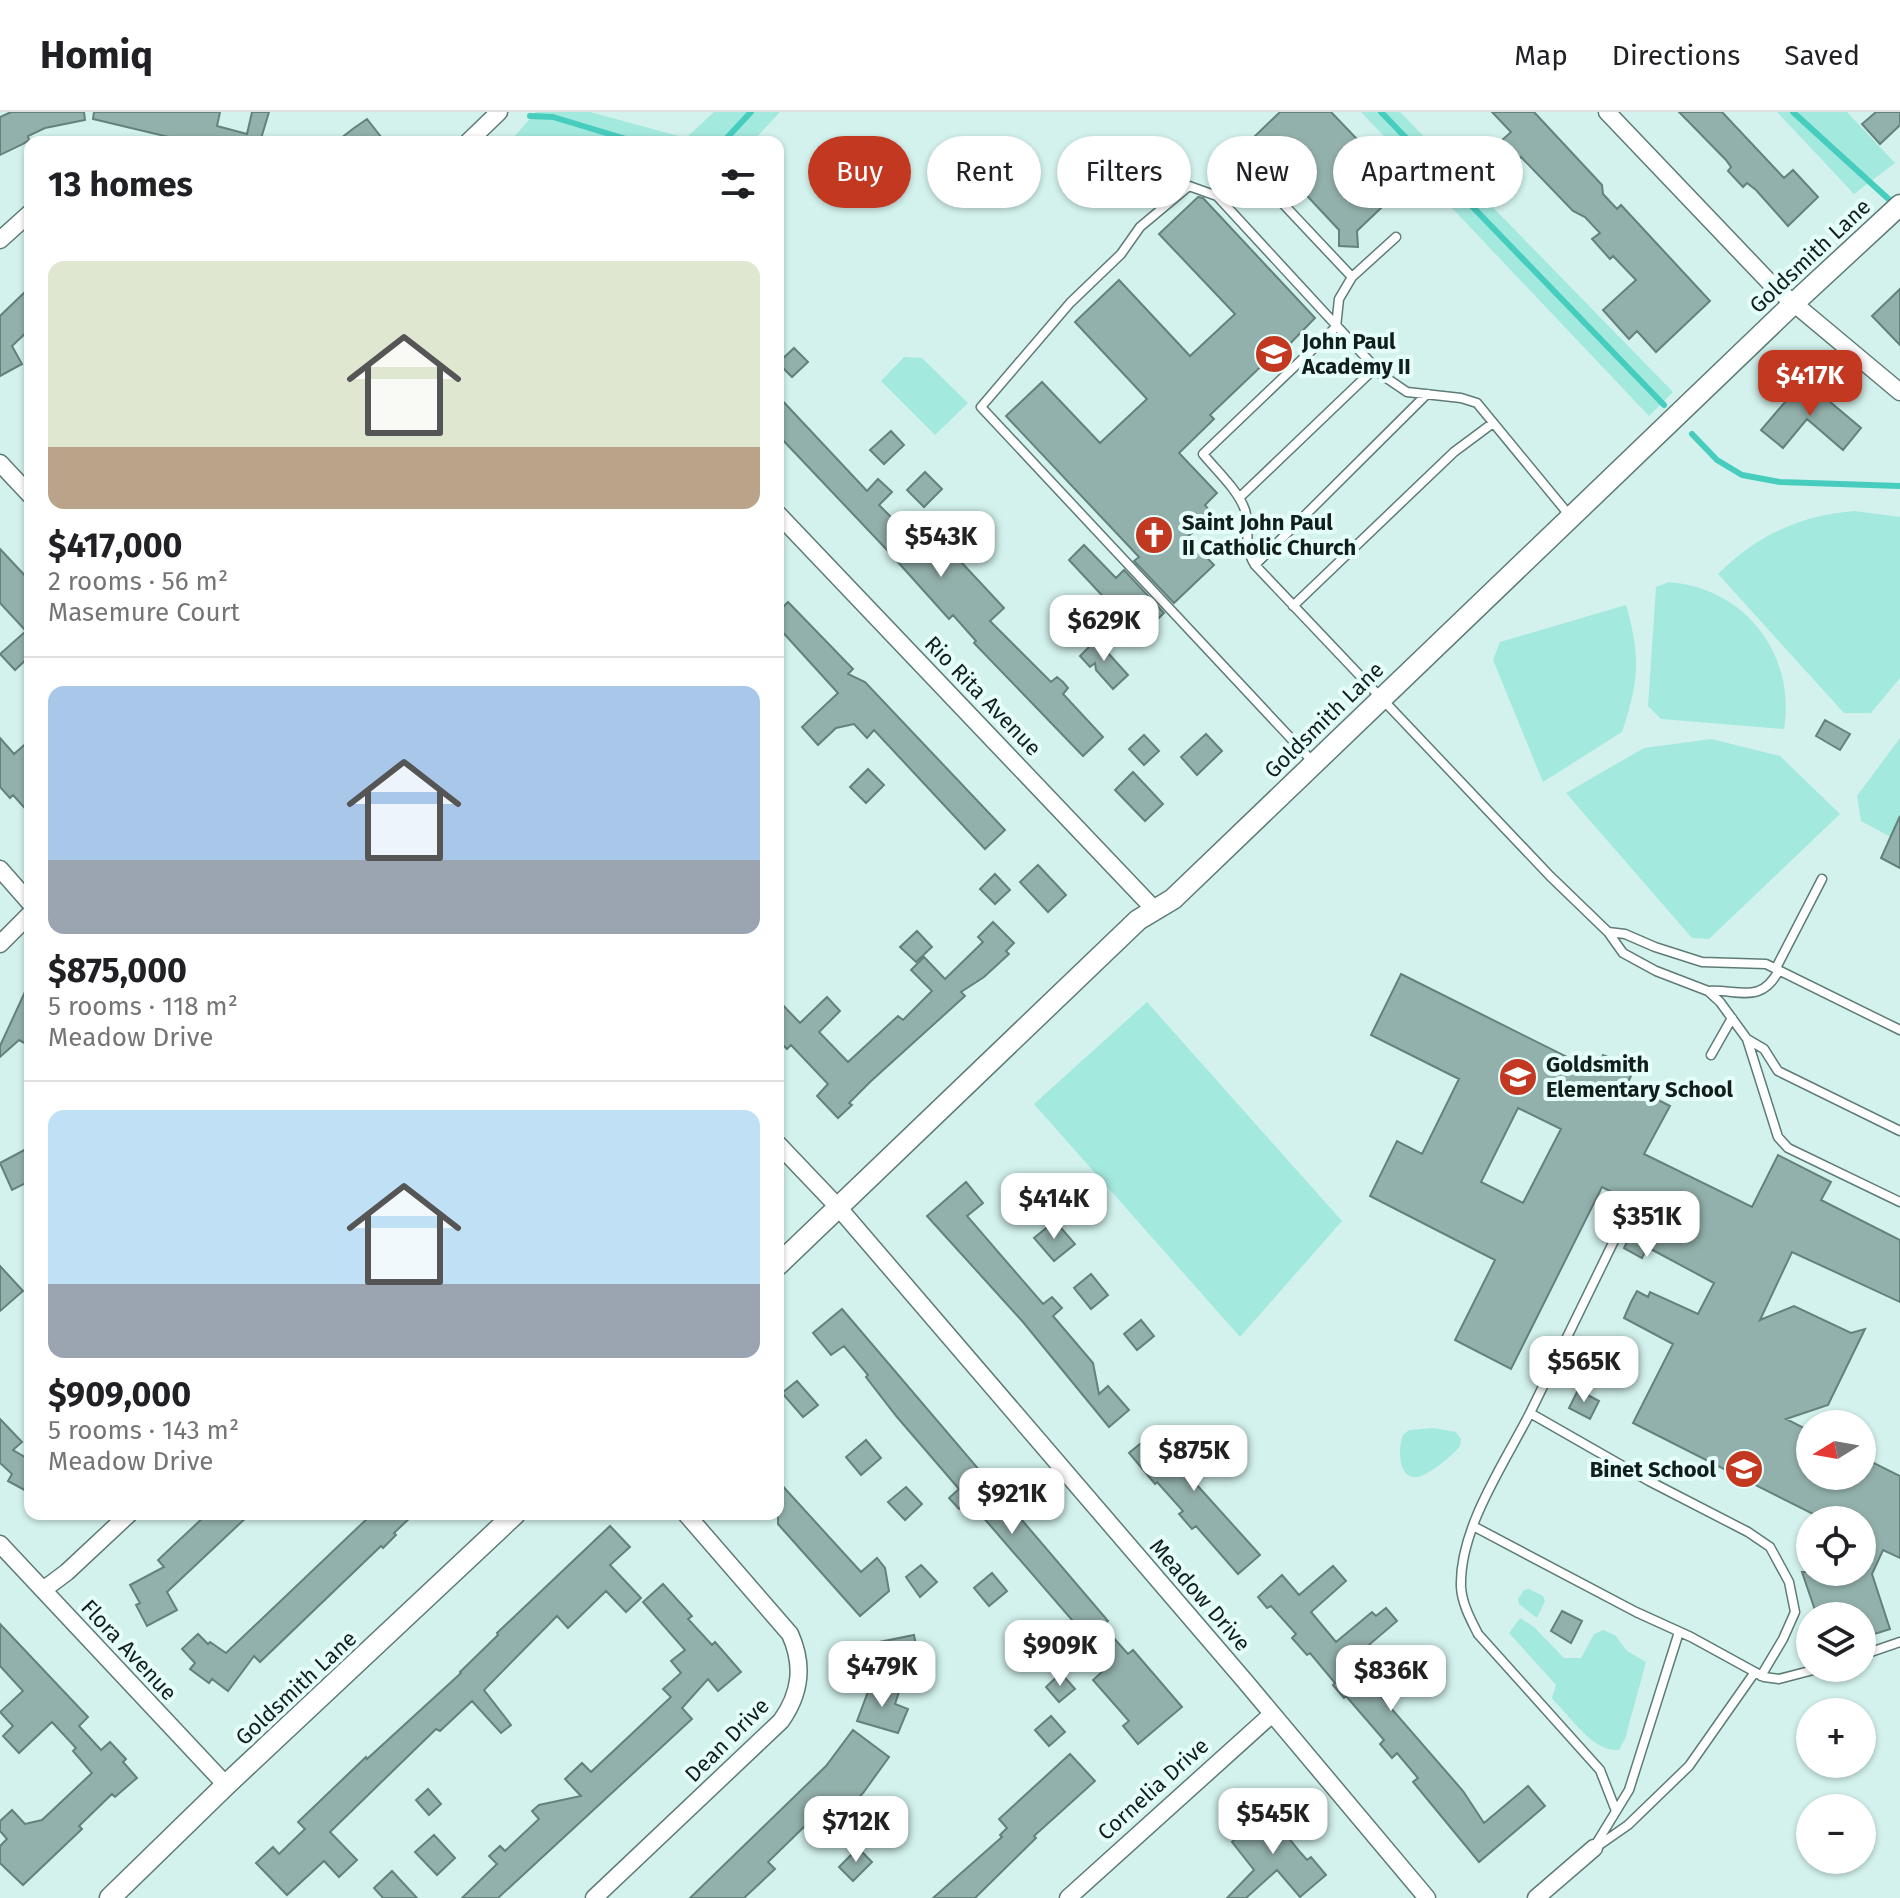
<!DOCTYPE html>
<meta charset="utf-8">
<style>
:root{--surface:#fff;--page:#f2f2f2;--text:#202124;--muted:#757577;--line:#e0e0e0;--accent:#c33821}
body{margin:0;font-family:"Fira Sans",sans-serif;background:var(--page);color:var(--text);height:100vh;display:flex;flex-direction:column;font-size:30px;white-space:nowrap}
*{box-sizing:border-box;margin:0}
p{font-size:26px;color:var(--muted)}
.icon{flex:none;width:44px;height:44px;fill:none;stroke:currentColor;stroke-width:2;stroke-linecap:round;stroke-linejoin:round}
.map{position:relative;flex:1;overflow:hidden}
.panel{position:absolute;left:24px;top:24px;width:760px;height:1384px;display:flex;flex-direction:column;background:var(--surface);border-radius:16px;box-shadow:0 2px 6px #0004}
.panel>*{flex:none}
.top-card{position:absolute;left:808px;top:24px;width:760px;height:72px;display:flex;gap:16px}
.needle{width:52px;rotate:259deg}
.tools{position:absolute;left:1796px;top:1298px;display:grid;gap:16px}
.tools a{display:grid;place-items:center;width:80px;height:80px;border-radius:50%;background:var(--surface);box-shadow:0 2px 6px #0004;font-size:40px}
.price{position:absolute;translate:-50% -68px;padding:0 18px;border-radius:16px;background:#fff;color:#222;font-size:26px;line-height:52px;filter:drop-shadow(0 2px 4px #0008)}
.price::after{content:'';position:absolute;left:50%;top:48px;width:24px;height:18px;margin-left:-12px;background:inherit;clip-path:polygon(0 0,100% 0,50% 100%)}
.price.current{background:var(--accent);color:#fff}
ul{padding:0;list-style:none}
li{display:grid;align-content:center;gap:16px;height:424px;padding:0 24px}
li+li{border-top:2px solid var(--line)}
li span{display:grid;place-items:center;height:248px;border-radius:16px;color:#555}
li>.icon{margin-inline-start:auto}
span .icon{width:144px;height:144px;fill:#fffc;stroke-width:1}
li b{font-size:34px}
h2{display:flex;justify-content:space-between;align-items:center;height:96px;padding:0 24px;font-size:34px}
.chip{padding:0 28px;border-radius:36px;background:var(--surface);box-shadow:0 2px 6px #0004;font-size:28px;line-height:72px}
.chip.current{background:var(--accent);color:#fff}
header{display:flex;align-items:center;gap:48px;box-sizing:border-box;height:112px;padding:0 40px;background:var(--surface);border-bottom:2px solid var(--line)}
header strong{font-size:38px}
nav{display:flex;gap:44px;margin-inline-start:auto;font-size:28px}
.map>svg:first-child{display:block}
.green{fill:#a4e9de}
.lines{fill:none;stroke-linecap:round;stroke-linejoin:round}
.stream{stroke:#47cdbe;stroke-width:6}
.building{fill:#93b1ac;stroke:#64817c;stroke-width:2;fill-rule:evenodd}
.service-casing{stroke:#5f7b76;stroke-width:11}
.minor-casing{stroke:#5f7b76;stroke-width:19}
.tertiary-casing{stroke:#5f7b76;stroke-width:23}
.service{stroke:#fff;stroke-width:8}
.minor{stroke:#fff;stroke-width:16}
.tertiary{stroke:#fff;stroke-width:20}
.labels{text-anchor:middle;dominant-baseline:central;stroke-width:8;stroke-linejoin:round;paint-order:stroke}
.street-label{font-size:22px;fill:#121e1c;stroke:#e5fef9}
.poi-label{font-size:22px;font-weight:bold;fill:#121e1c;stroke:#e5fef9;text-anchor:start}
</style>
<header>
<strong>Homiq</strong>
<nav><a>Map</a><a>Directions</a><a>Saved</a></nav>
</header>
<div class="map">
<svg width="1900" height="1786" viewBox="0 0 1900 1786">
<rect width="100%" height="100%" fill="#d3f2ed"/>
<!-- green -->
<path class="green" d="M536,0h54l96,26 28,-26h66l-28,30h-228l-12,-3z
M1361,0h39l273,280 -24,24z
M1777,0h70l48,51 -41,31z
M904,245l18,1 46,45 -33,32 -54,-54z
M1855,399l45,6v161l-29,35h-27l-126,-139c39,-39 83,-59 137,-63z
M1669,470c76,6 127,72 115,147l-123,-10 -13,-13 8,-119z
M1626,493c15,52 13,76 -4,127l-79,50 -50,-122 7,-18z
M1900,626v104l-39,-21 -4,-25z
M1711,627l69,17 60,58 -131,125 -17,-1 -126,-145 78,-45z
M1147,890l195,219 -102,116 -206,-233z
M1433,1316l23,4 5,7 -1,7c-6,9 -32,29 -42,31 -21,3 -20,-30 -15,-42l6,-5z
M1529,1477l14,7 2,5 -8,17 -18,-14 -1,-5 6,-9z
M1520,1506l14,9 30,31h17l13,-24 9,-4 12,5 12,16 19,11 -21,77 -6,11c-25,3 -48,-33 -65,-49l-2,-3 4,-13 -47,-52z"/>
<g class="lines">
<!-- stream -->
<path class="stream" d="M1381,0l283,293
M1793,0l101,92
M530,4l23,1 83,25
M723,30l28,-30
M1692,322l25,26 25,15 38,7 120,4"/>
</g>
<!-- building -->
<path class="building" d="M11,0h73l1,8 -40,8 -17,8 1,4 -6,4 -23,11v-38z
M94,0h126l-3,14 30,8 5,-22h17l-9,30h-88l1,-4 -80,-19z
M1280,0h51l72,75 -46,44 1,16 -19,-1v-16l-86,-92z
M1492,0h42l68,73 1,9 14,15 4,-4 89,96 -54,51 -19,-21 -8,8 -26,-29 33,-30 -23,-24 -3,3 -18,-20 8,-6 -15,-16 -12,-6 -52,-54 -27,24 -17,-18 34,-31z
M1679,0h43l62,66 9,-8 25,27 -30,29 -32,-36 -9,-7 -4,4 -15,-16 3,-4 -5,-7z
M1876,0h24v13l-20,19 -18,-20z
M367,7l18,23h-49l18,-14z
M1198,85l5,1 112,120 -38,39 -3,-3 -64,61 4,4 -35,34 38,40 -12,12 4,5 -20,19 3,4 -5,4 27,28 -40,38 -40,-42 5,-4 -133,-141 36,-34 58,61 47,-44 -72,-77 44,-42 71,76 45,-42 -76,-80z
M30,175v42l-18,17 10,18 -22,12v-60z
M1900,177v56l-28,-29z
M794,236l14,14 -16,15 -14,-14z
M1804,268l57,48 -18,22 -36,-31 -24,29 -22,-18z
M778,284l89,95 11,-12 14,13 -13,13 28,28 7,-7 25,26 28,-28 16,18 -21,21 42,45 -14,13 61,61 6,-5 6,5 5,6 -5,6 40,43 -20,19 -109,-113 2,-2 -23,-26 -4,4 -61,-68 -110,-116z
M891,319l13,14 -20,19 -14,-14z
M925,360l17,17 -18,18 -17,-17z
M1084,433l32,33 8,-8 40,43 -24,23 -71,-76z
M0,437l30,32v75l-15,14 -15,-16 26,-23 -26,-28z
M788,490l65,67 -5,5 17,8 140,148 -20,19 -111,-119 -7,8 -13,-14 -18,4 -18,17 -16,-18 36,-34 -60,-66v-15z
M1088,519l40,44 -15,14 -17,-19 -1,-7 -5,4 -10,-11 11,-11z
M1825,608l25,14 -10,16 -24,-14z
M1206,622l16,17 -25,24 -16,-18z
M1144,623l15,16 -15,14 -15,-16z
M0,626l14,16 16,-14v74l-17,-19 -3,3 -10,-11z
M868,657l16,16 -18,18 -16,-16z
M1133,660l30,32 -18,17 -30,-31z
M1900,704v52l-19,-10z
M1038,753l28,30 -18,17 -28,-30z
M995,762l15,16 -15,14 -15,-15z
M993,810l21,21 -8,8 3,3 -25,23 -23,15 4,4 -95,86 -21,21 3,2 -14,13 -21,-22 11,-12 -37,-39 -4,4 -9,-9v-40l22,23 27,-26 13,14 -21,21 29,30 50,-46 5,4 29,-29 -21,-21 13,-13 21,22 38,-37 -5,-5z
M917,819l15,16 -16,15 -16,-15z
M1401,862l194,97 8,-16 32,13 -8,16 43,22 -26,48 108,53 26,-52 53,27 -10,18 79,40v62l-108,-50 -32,68 34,-14 57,27 14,-4 -37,76 -42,14 24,12v45h52v-19l38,19v82l-17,-8 -11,24 18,55 -28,9v-22h-45l-15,-44h60v-52h-37l-192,-97 40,-79 -49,-26 7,-16 6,-11 11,6 2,-5 48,22 16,-31 -67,-36 -5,11 -18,-10 20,-40 -42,-21 -91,182 -56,-29 40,-80 -125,-64 27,-55 25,13 37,-75 -88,-44zM1518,996l43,21 -38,74 -42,-21z
M30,869v65l-11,-6 -19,17v-11z
M30,1035v34l-18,9 -12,-27z
M966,1070l17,21 -16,13 76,88 9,-7 10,11 -9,8 40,47 6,31 9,-8 21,24 -20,17 -86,-105 -96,-106z
M1055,1109l20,23 -21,17 -20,-23z
M0,1154l23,25 -23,20z
M1091,1162l17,21 -17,14 -17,-21z
M842,1197l266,312 -5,5 25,28 5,-4 49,57 -44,37 -15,-18 6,-5 -36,-41 10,-9 -7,-7 8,-7 -135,-156 -10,8 -10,-11 10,-9 -62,-72 -31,-40 2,-2 -24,-29 -13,9 -18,-22z
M1141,1208l13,16 -17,14 -13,-16z
M797,1269l21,24 -15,12 -21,-24z
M1578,1278l21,11 -9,18 -21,-11z
M0,1307l22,23 -9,8 17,10v33l-22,-12 4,-7 -12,-11z
M1217,1317l10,13 -40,32 73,81 -22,19 -42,-48 -4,3 -13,-15 4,-3 -26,-29 -2,2 -26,-31 22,-18 5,5 8,-6 16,18 20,-16 3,4z
M866,1328l15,18 -20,17 -15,-18z
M778,1369l83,91 16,-14 8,10 4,23 -29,25 -82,-92z
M906,1375l16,17 -17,16 -17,-18z
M207,1402h43l-83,78 10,18 -30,16 -11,-21 4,-2 -10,-18 34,-18 -6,-7z
M372,1402h42l-20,19 2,2 -13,13 -2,-2 -121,116 -6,-6 -26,35 -16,-12 -3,4 -19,-14 5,-6 -13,-14 16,-15 10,10 2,-2 16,11z
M610,1414l20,21 -20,18 31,33 -15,14 -20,-21 -38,37 -11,-12 -73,74 27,35 -10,8 -29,-32 -32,30 -4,-2 -106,103 27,28 -18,17 -15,-16 -37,34 -31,-32 17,-16 6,7 26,-25 -7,-7 68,-65 1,2 94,-86 -1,-1 38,-37 -1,-2z
M921,1453l16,17 -17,15 -14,-20z
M1333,1454l13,15 -35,31 25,30 36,-30 4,4 10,-8 11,13 -47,40 113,130 21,32 44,-37 17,20 -66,56 -66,-80 5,-4 -21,-25 -5,5 -12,-14 4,-4 -38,-44 -2,2 -11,-13 2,-2 -25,-30 -3,2 -15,-17 4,-4 -25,-28 -4,2 -9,-11 24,-22 17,20z
M992,1461l15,18 -18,15 -15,-18z
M663,1472l29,32 -4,3 24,26 3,-3 26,30 -23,19 -10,-12 -26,29 10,11 -194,179h-36l35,-34 -8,-8 11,-10 5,5 34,-32 -7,-8 7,-6 42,-9 -16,-17 17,-16 9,9 80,-75 -8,-8 18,-16 -10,-12 14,-11 -42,-48z
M1562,1499l20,10 -11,22 -20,-12z
M0,1512l88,93 -9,9 22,24 9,-8 16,17 -3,3 14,16 -22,19 -3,-3 -33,32 3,3 -59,56 -23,-22v-17l7,-7 -7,-8v-10l12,-11 13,14 17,-4 50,-47 -19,-22 3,-3 -24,-26 -33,31 -16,-17 10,-10 -13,-14 23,-21 -23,-25z
M1028,1512l18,22 -23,18 -17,-21z
M914,1523l4,22 -45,8 -4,-21z
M1061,1561l14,16 -16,13 -13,-15z
M872,1569l27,11 -4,12 13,5 -10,24 -41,-12z
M1051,1604l14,16 -16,14 -14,-16z
M853,1618l36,27 -26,36 -40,41 -13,-13 -42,41 7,7 -31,29h-54l136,-132z
M1070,1642l25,27 -61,55 2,2 -61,60h-42l69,-61 -2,-2 7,-7 -8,-9z
M428,1677l13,15 -12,11 -13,-15z
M1262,1695l6,6 3,-3 12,15 -3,2 20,25 7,8 4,-3 15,18 -26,22 -23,-27 -31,28h-19l27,-28 -22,-28 15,-13 -5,-5z
M434,1723l21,23 -18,17 -22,-23z
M858,1736l14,14 -19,19 -14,-14z
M392,1759l25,27h-34l-9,-10z"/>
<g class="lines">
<defs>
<path id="service" d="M1217,84l165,179 25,17 54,6 16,5 93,113
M1352,165l44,-40
M1239,386l136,-130
M1255,453l172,-171
M1293,494l161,-154 39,-29
M1313,650l-332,-355 89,-104 51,-49 19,-27 49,-41 28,10 38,-22 97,103 -13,22 -3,28 -133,127c14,17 35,36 42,56 6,21 -3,34 10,55l295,311 58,56 15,21 33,18 52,20 12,11 27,37 17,10 14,22 122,60
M1608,820l17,2 30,13 47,15 64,2 134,66
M1776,856l46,-89
M1708,879c31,-2 53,14 71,-21
M1747,927l31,98 10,11 112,54
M1711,943l21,-37
M1530,1301l99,-203
M1473,1414l163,86 55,25 73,40 15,2 42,-11
M1862,1543l38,-13
M1616,1699l-16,-41 -122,-136c-7,-14 -16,-30 -17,-47 -2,-58 43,-123 69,-174l119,68 99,51 22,15 19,35 6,30 -12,27 -22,37
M1596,1732l33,-54 50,-158
M1595,1736l33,-23 61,-59 66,-94"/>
<path id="minor" d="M1607,0l166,174 127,106
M468,30l31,-30
M0,128l30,-27
M0,351l30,32
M778,402l377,396
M0,757l30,34
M0,832l30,-30
M778,1032l60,63 406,473 183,218
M0,1432l226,241
M43,1478l24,-18 62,-58
M594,1786l187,-177c20,-28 23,-56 9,-87l-104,-120
M1068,1786l203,-183
M1536,1786l58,-50"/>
<path id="tertiary" d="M778,1153l360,-345 35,-21 620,-595 107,-99
M110,1786l116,-113 289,-271"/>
</defs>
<!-- service casing -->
<use href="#service" class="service-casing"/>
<!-- minor casing -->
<use href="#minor" class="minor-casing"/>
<!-- tertiary casing -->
<use href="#tertiary" class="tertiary-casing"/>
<!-- service -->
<use href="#service" class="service"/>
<!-- minor -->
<use href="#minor" class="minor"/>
<!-- tertiary -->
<use href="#tertiary" class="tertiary"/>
</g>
<!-- icons -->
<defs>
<symbol id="school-disc" viewBox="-11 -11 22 22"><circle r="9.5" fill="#c33821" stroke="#e5fef9"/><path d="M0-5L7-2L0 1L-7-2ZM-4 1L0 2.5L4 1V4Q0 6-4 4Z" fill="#fff"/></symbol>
<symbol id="church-disc" viewBox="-11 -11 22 22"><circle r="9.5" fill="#c33821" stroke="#e5fef9"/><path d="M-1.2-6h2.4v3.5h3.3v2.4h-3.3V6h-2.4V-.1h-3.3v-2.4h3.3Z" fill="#fff"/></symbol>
</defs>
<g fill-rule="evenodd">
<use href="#school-disc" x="1252" y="220" width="44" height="44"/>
<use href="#church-disc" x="1132" y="401" width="44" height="44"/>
<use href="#school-disc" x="1496" y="943" width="44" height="44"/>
<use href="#school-disc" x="1722" y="1335" width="44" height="44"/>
</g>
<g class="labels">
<!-- street labels -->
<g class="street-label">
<text transform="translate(1810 144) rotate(-43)">Goldsmith Lane</text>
<text transform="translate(983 584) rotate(46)">Rio Rita Avenue</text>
<text transform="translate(1324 608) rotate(-44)">Goldsmith Lane</text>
<text transform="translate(1200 1483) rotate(49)">Meadow Drive</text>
<text transform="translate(129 1538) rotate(47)">Flora Avenue</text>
<text transform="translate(296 1576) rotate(-43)">Goldsmith Lane</text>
<text transform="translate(727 1628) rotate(-45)">Dean Drive</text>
<text transform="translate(1153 1677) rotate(-42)">Cornelia Drive</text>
</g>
<!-- poi labels -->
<g class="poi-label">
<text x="1302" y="229">John Paul<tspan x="1302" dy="25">Academy II</tspan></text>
<text x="1182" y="410">Saint John Paul<tspan x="1182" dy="25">II Catholic Church</tspan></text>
<text x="1546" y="952">Goldsmith<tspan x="1546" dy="25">Elementary School</tspan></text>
<text x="1716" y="1357" text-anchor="end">Binet School</text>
</g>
</g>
</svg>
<div class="tools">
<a><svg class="needle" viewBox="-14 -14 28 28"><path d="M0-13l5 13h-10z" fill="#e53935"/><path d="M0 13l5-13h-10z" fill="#757577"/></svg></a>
<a><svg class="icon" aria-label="locate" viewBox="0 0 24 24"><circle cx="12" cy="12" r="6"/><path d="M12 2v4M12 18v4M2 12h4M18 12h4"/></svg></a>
<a><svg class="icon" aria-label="layers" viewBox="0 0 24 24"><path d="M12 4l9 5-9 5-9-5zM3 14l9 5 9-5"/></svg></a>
<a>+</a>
<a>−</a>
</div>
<b class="price current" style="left:1810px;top:306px">$417K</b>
<b class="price" style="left:941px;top:467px">$543K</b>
<b class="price" style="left:1104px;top:551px">$629K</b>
<b class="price" style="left:1054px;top:1129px">$414K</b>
<b class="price" style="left:1647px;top:1147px">$351K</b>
<b class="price" style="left:1584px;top:1292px">$565K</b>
<b class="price" style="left:1194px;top:1381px">$875K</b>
<b class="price" style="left:1012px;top:1424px">$921K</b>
<b class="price" style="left:1060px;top:1576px">$909K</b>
<b class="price" style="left:882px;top:1597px">$479K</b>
<b class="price" style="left:1391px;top:1601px">$836K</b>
<b class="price" style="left:1273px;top:1744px">$545K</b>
<b class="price" style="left:856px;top:1752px">$712K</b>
<div class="top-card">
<a class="chip current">Buy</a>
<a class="chip">Rent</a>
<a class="chip">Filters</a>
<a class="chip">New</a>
<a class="chip">Apartment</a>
</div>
<section class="panel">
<h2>13 homes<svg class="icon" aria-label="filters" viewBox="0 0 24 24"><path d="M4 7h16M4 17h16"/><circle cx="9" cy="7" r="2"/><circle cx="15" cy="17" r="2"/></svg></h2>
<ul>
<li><span style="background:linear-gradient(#dfe7d0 75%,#b9a48a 0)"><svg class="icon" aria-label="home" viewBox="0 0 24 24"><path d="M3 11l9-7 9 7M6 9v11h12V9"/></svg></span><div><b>$417,000</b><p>2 rooms · 56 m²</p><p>Masemure Court</p></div></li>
<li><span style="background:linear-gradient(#a9c7e8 70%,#9aa5b1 0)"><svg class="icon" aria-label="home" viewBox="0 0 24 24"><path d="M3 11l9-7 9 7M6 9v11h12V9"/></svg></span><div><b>$875,000</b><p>5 rooms · 118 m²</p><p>Meadow Drive</p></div></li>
<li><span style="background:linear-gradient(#bfe0f5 70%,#9aa5b1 0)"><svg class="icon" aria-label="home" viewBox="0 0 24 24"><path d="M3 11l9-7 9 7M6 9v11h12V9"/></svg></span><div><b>$909,000</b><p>5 rooms · 143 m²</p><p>Meadow Drive</p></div></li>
</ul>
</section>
</div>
